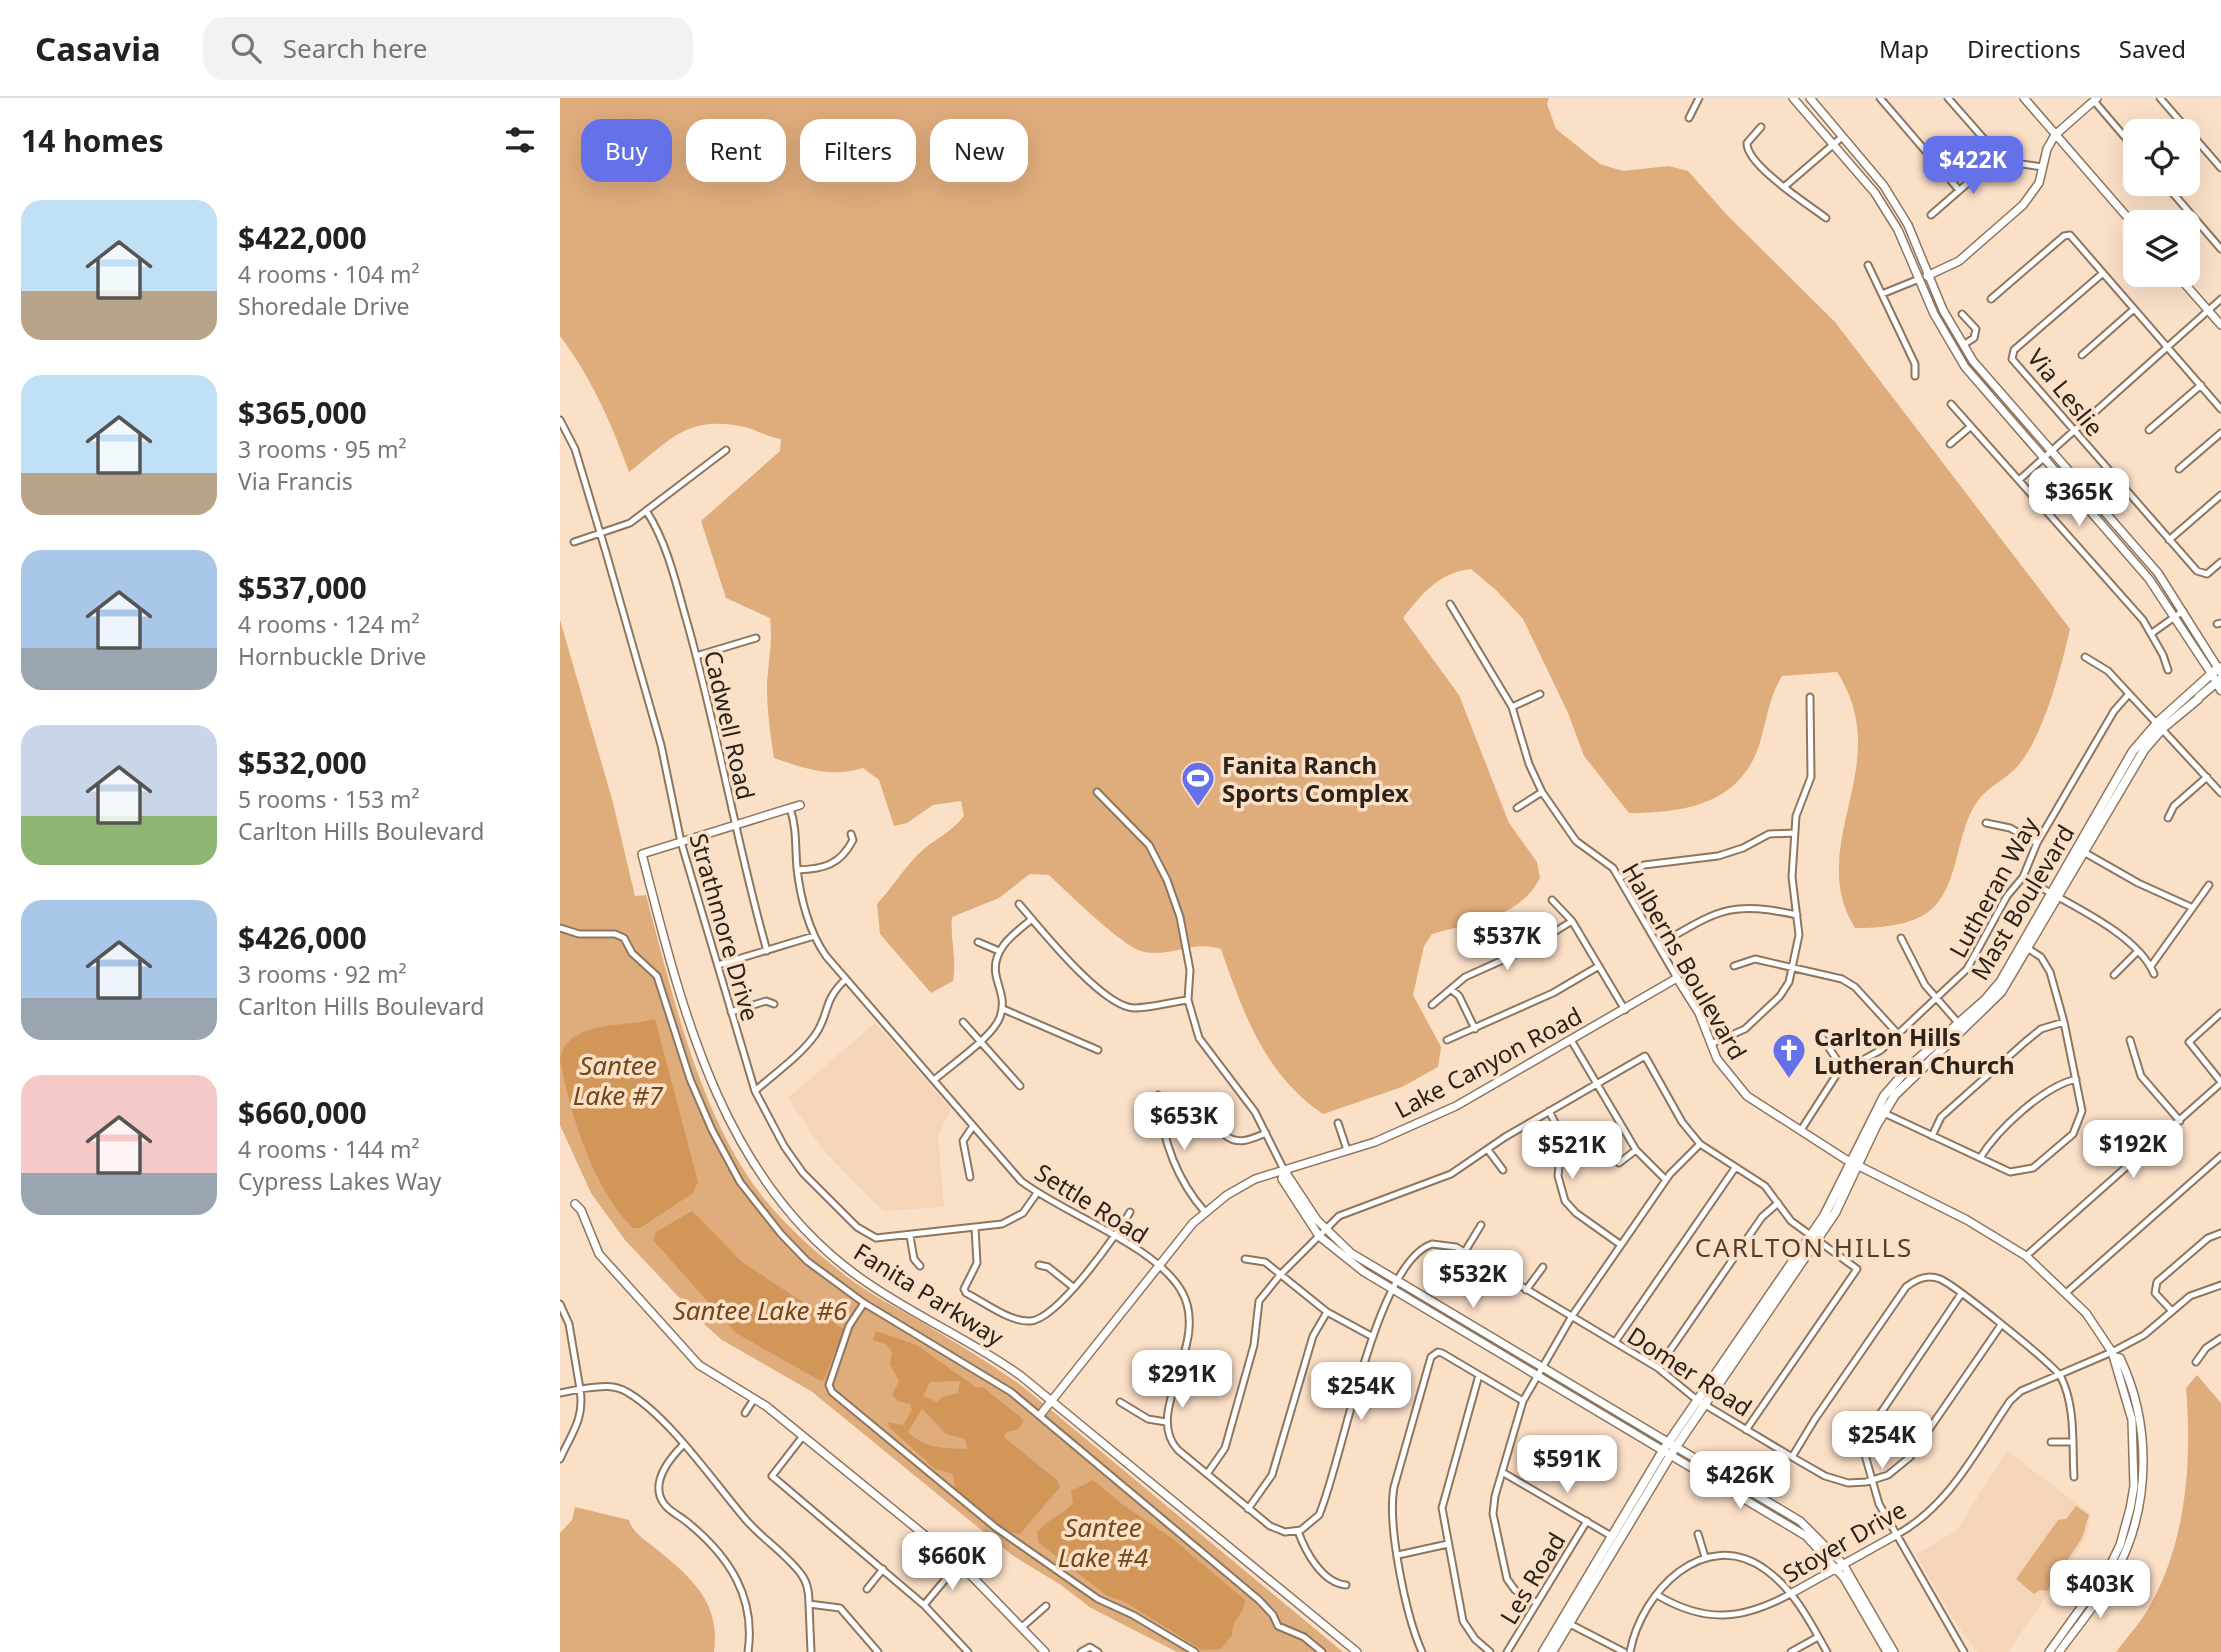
<!DOCTYPE html>
<meta charset="utf-8">
<style>
:root{--surface:#fff;--page:#f2f2f2;--text:#222;--muted:#767676;--line:#e0e0e0;--accent:#6471e9}
body{margin:0;font-family:"Noto Sans",sans-serif;background:var(--page);color:var(--text);height:100vh;display:flex;flex-direction:column;font-size:26px;white-space:nowrap}
*{box-sizing:border-box;margin:0}
p{font-size:23px;color:var(--muted)}
.icon{flex:none;width:38px;height:38px;fill:none;stroke:currentColor;stroke-width:2;stroke-linecap:round;stroke-linejoin:round}
.map{position:relative;flex:1;overflow:hidden}
.sheet{display:flex;flex-direction:column;background:var(--surface);width:560px}
.sheet>*{flex:none}
.banner{position:absolute;left:21px;top:21px;width:665px;height:63px;display:flex;gap:14px}
.controls{position:absolute;left:1563px;top:21px;display:grid;gap:14px}
.controls a{display:grid;place-items:center;width:77px;height:77px;border-radius:14px;background:var(--surface);box-shadow:0 7px 28px #0002;font-size:35px}
.price{position:absolute;translate:-50% -60px;padding:0 16px;border-radius:14px;background:#fff;color:#222;font-size:23px;line-height:46px;filter:drop-shadow(0 2px 4px #0008)}
.price::after{content:'';position:absolute;left:50%;top:42px;width:21px;height:16px;margin-left:-10px;background:inherit;clip-path:polygon(0 0,100% 0,50% 100%)}
.price.current{background:var(--accent);color:#fff}
ul{padding:0;list-style:none}
li{display:flex;align-items:center;gap:21px;height:175px;padding:0 21px}
li span{display:grid;place-items:center;flex:none;width:196px;height:140px;border-radius:21px;color:#555}
li>.icon{margin-inline-start:auto}
span .icon{width:84px;height:84px;fill:#fffc;stroke-width:1}
li b{font-size:30px}
h2{display:flex;justify-content:space-between;align-items:center;height:84px;padding:0 21px;font-size:30px}
.tag{padding:0 24px;border-radius:21px;background:var(--surface);box-shadow:0 7px 28px #0002;font-size:24px;line-height:63px}
.tag.current{background:var(--accent);color:#fff}
header{display:flex;align-items:center;gap:42px;box-sizing:border-box;height:98px;padding:0 35px;background:var(--surface);border-bottom:2px solid var(--line)}
header strong{font-size:33px}
nav{display:flex;gap:38px;margin-inline-start:auto;font-size:24px}
.search{width:490px;height:63px;background:var(--page);display:flex;align-items:center;gap:18px;box-sizing:border-box;padding:0 24px;border-radius:21px;color:var(--muted);font-size:26px}
main{display:flex;flex:1;min-height:0}
.map>svg:first-child{display:block}
.built{fill:#f5d5b7}
.green{fill:#dfac7c}
.water{fill:#d39659;fill-rule:evenodd}
.lines{fill:none;stroke-linecap:round;stroke-linejoin:round}
.street-casing{stroke:#8d765f;stroke-width:9}
.secondary-casing{stroke:#8d765f;stroke-width:10}
.primary-casing{stroke:#8d765f;stroke-width:11}
.street{stroke:#fff;stroke-width:5}
.secondary{stroke:#fff;stroke-width:7}
.primary{stroke:#fff;stroke-width:8}
.labels{text-anchor:middle;dominant-baseline:central;stroke-width:7;stroke-linejoin:round;paint-order:stroke}
.street-label{font-size:24px;fill:#2c2219;stroke:#fbe0c8}
.poi-label{font-size:24px;font-weight:bold;fill:#2c2219;stroke:#fbe0c8;text-anchor:start}
.water-label{font-size:26px;font-style:italic;fill:#71481b;stroke:#fbe0c8}
.neighbourhood-label{font-size:26px;letter-spacing:2px;fill:#543e2a;stroke:#fbe0c8}
</style>
<header>
<strong>Casavia</strong>
<div class="search"><svg class="icon" aria-label="search" viewBox="0 0 24 24"><circle cx="10" cy="10" r="6"/><path d="M15 15l6 6"/></svg>Search here</div>
<nav><a>Map</a><a>Directions</a><a>Saved</a></nav>
</header>
<main>
<section class="sheet">
<h2>14 homes<svg class="icon" aria-label="filters" viewBox="0 0 24 24"><path d="M4 7h16M4 17h16"/><circle cx="9" cy="7" r="2"/><circle cx="15" cy="17" r="2"/></svg></h2>
<ul>
<li><span style="background:linear-gradient(#bfe0f5 65%,#b9a48a 0)"><svg class="icon" aria-label="home" viewBox="0 0 24 24"><path d="M3 11l9-7 9 7M6 9v11h12V9"/></svg></span><div><b>$422,000</b><p>4 rooms · 104 m²</p><p>Shoredale Drive</p></div></li>
<li><span style="background:linear-gradient(#bfe0f5 70%,#b9a48a 0)"><svg class="icon" aria-label="home" viewBox="0 0 24 24"><path d="M3 11l9-7 9 7M6 9v11h12V9"/></svg></span><div><b>$365,000</b><p>3 rooms · 95 m²</p><p>Via Francis</p></div></li>
<li><span style="background:linear-gradient(#a9c7e8 70%,#9aa5b1 0)"><svg class="icon" aria-label="home" viewBox="0 0 24 24"><path d="M3 11l9-7 9 7M6 9v11h12V9"/></svg></span><div><b>$537,000</b><p>4 rooms · 124 m²</p><p>Hornbuckle Drive</p></div></li>
<li><span style="background:linear-gradient(#c9d6e8 65%,#8fb573 0)"><svg class="icon" aria-label="home" viewBox="0 0 24 24"><path d="M3 11l9-7 9 7M6 9v11h12V9"/></svg></span><div><b>$532,000</b><p>5 rooms · 153 m²</p><p>Carlton Hills Boulevard</p></div></li>
<li><span style="background:linear-gradient(#a9c7e8 70%,#9aa5b1 0)"><svg class="icon" aria-label="home" viewBox="0 0 24 24"><path d="M3 11l9-7 9 7M6 9v11h12V9"/></svg></span><div><b>$426,000</b><p>3 rooms · 92 m²</p><p>Carlton Hills Boulevard</p></div></li>
<li><span style="background:linear-gradient(#f6c9c9 70%,#9aa5b1 0)"><svg class="icon" aria-label="home" viewBox="0 0 24 24"><path d="M3 11l9-7 9 7M6 9v11h12V9"/></svg></span><div><b>$660,000</b><p>4 rooms · 144 m²</p><p>Cypress Lakes Way</p></div></li>
</ul>
</section>
<div class="map">
<svg width="1661" height="1554" viewBox="0 0 1661 1554">
<rect width="100%" height="100%" fill="#fbe0c8"/>
<!-- built -->
<path class="built" d="M315,925l76,86 -13,27 6,71 -61,4 -61,-62 -34,-51z
M1447,1353l84,63 -6,25 -77,113h-31l-26,-36 -35,-62 40,-23z"/>
<!-- green -->
<path class="green" d="M0,0h989l-2,6 9,25 44,35 23,7 46,-5 19,5 39,44 108,107 235,307c-9,39 -26,107 -53,138 -12,13 -30,20 -40,35 -21,30 -17,76 -42,104 -19,20 -55,22 -80,22 -39,-63 5,-125 3,-190 -1,-24 -8,-46 -21,-66l-55,4c-13,21 -15,43 -22,66 -18,62 -75,71 -131,71l-45,-57 -16,-43 -45,-94 -26,-28 -26,-22c-33,4 -48,24 -68,49l56,77 50,128 28,39 3,16c-21,41 -68,44 -108,56l-8,12 -11,49 28,52 -3,20 -36,20 -79,27c-58,-39 -80,-101 -102,-165 -29,-10 -53,10 -80,2 -20,-6 -75,-60 -92,-76l-19,-1 -31,24 -47,19c-2,23 5,42 1,64l-22,12 -51,-59 -3,-30c17,-18 29,-40 48,-56 14,-11 27,-17 39,-32l-3,-15 -28,4 -26,18 -13,3 -15,-46 -16,-12c-31,10 -58,1 -89,-10 -4,-25 -7,-48 -7,-73 1,-23 6,-43 3,-67l-44,-20 -25,-77 79,-70 1,-12c-15,-2 -27,-11 -41,-13 -56,-10 -71,16 -111,46 -17,-48 -38,-95 -69,-136z
M0,522l52,179 23,97 11,-1c26,97 53,220 116,301 24,30 54,57 84,80 26,20 54,33 82,50 32,19 63,38 94,60l321,266h-166l-86,-44 -30,-23 -49,-30 -201,-164 -89,-51 -17,-15 -80,-85 -34,-47 -31,-68z
M1637,1277l24,28v249h-105c12,-16 26,-31 35,-48 36,-66 41,-144 35,-216z
M1516,1408l13,9 -7,23 -35,53 -7,-1 -6,4 -18,-15 42,-59 8,-1z
M15,1409l54,13c3,12 16,20 26,28 36,29 66,54 59,104h-154v-119l12,-13z"/>
<!-- water -->
<path class="water" d="M95,921l43,163 -5,11 -53,35h-7c-40,-39 -63,-115 -73,-168 7,-41 64,-32 95,-41z
M132,1113l50,51 102,67 -20,51h-5l-83,-47 -83,-93 3,-8z
M316,1233l41,14 60,43 6,-1 41,33 -6,10 -12,2 -2,5 54,44 2,6 -40,47c-13,2 -55,-32 -64,-44 -3,-5 -2,-11 -3,-16l-18,-5 -46,-42 -1,-5 15,3 9,-15 -2,-6 -12,-3 -6,-6 7,-14 -9,-17 2,-12 -6,-8 -13,-4zM400,1283l-2,12 -16,4 -5,5 -14,-6 7,-14zM362,1311l24,25 19,5 2,10c-22,-1 -43,0 -59,-17z
M533,1382l29,24 51,35 72,61c0,13 -14,21 -13,35l-11,14 -19,1 -77,-48 -19,-7 -67,-52 -2,-10c11,-16 26,-17 36,-30l-2,-12z"/>
<g class="lines">
<defs>
<path id="street" d="M1320,0l79,92
M1388,0l51,58 9,6 35,5
M1600,0l61,70
M1534,3l41,48
M1129,20l10,-20
M1201,29l-14,16c-1,22 62,62 79,75
M1605,86l56,65
M1224,89l58,-50
M1371,117l68,-59
M1308,167l47,99v12
M1543,175l-89,77 -2,9 185,212 10,3 14,-12
M1322,196l37,-15
M1431,201l73,-63 6,-1 151,174
M1402,216l14,15 -2,9 -11,7
M1522,257l52,-46
M1391,306l192,216 20,35 5,15
M0,322l15,29 30,100 56,196 20,97 74,249 29,55 19,27 54,54 19,11 126,-14 21,-11 14,-20
M1589,332l52,-45
M1390,346l20,-17
M1619,371l42,-36
M1459,382l202,-181
M87,414c21,33 29,72 40,110 31,109 49,220 80,329
M1609,442l52,-45
M14,444l56,-19 96,-73
M890,506l62,103 17,57 13,28 34,49 37,27 64,110
M1657,526l4,-1
M1592,535l31,-22
M136,558l60,-18
M1525,559l23,14 113,122
M952,609l28,-13
M537,694l52,53 18,35 13,37 10,53 -2,30 11,38 56,74 29,58
M230,710c7,21 5,38 7,60 3,29 12,64 29,88l195,225c43,33 136,65 161,111 29,52 -40,120 -4,158l92,76 15,6 16,-2 18,-15c24,-55 56,-252 113,-271l24,3 202,121 39,32 95,57 33,19 23,7 18,-1 22,-7 22,-18 91,-132
M957,710l25,-16
M1608,720l6,-12 33,-29
M1426,725l24,5 27,15
M1522,753l56,32 53,24
M237,772c27,-1 43,-5 56,-30l-2,-6
M1463,779c39,25 113,54 131,97
M1059,780l25,-13 74,-9 25,-8 26,-14 25,-1
M992,802l20,21 53,89
M459,806c21,24 83,103 115,104 17,0 37,-6 54,-8
M965,825l14,19
M0,830l19,6h36l9,4 8,15 25,23 33,103 22,51 28,52 41,52 26,27 57,42
M1341,840l24,47 35,40
M418,844l21,9
M1098,847c60,-34 69,-45 139,-30
M158,867l96,-29
M1174,868l21,-7 87,20 13,8 43,47
M1591,868l58,-81
M1554,877l23,-23
M892,892l7,6 16,33
M872,907l33,-28 62,-28 45,-28
M443,911l95,41
M171,914l35,-11 8,3
M1661,915l-32,29 32,40
M403,924l57,64
M1259,935l24,36
M887,942l106,-47 46,-27
M1011,942l65,110 30,30
M1570,942l11,36 39,45
M1151,946l34,-15 35,-33 9,-14 10,-47 -7,-58 4,-61 15,-39 -1,-80
M374,982c17,-15 59,-43 66,-63 6,-17 -1,-27 -4,-42 -5,-26 19,-42 36,-56
M195,993c20,-18 45,-35 60,-56 15,-21 7,-34 31,-56
M598,997c4,43 18,84 47,117
M989,1013l13,25 -4,40 7,25 11,12 45,32
M1324,1015l126,59 23,-4 40,-34 9,-23 -18,-89 -14,-50 -9,-15 -17,-11
M778,1025l9,27
M1241,1032l36,-56 44,-24 86,-81 40,-73 16,-19 14,-34 77,-132 15,-17
M665,1037c13,11 27,4 41,-2
M1372,1038l9,-19 84,-75 16,-13 23,-7
M928,1052l15,20
M1420,1060c18,-29 63,-71 96,-79
M1059,1065l17,-13
M410,1079l-7,-36 10,-15
M415,1130l2,35 -13,26 2,4c18,9 43,29 64,28 27,-1 86,-85 100,-109
M350,1138l4,23 6,7
M904,1155l17,-28
M1466,1158l195,-173
M685,1161l20,3 62,50 46,25
M479,1167l9,2 25,20
M966,1192l17,-23
M1506,1195l155,-137
M1401,1196l-87,129 -9,32 14,49 85,148
M0,1206l9,20 11,65c16,-2 33,-6 47,3 42,24 88,92 120,129 17,19 39,33 54,53 7,9 8,19 8,30l31,4 38,44
M1611,1212l-16,-17 2,-11 51,-44 13,-5
M1055,1244l120,-174
M596,1258l6,7 19,7
M1636,1264l10,-14 15,-10
M1098,1270l104,-151 16,-14
M919,1277l-37,133 21,113 12,18 15,13
M0,1295l20,-4c5,30 -9,45 -20,70
M560,1304l28,17 18,3
M185,1315l9,-14
M243,1338l-31,40 152,129 44,47
M1491,1344h21
M124,1346c-13,13 -30,33 -24,52 4,13 17,18 27,26 42,34 69,75 61,130
M1232,1359l23,-38 91,-132c10,-8 22,-13 34,-8 15,6 114,86 121,98 15,31 11,67 13,100
M942,1374l111,65
M647,1376l18,-26 29,-103 5,-44 21,-26 59,-59 112,-42 54,-37 140,-81 37,66 18,22 65,42 26,35 66,48 -111,161
M688,1411l24,-34 41,-139 14,-24
M738,1433c7,20 24,52 48,54
M1138,1436l7,23
M1336,1437c53,-28 81,-86 114,-134l11,-10 91,-39 32,-17 46,-39 31,-11
M838,1457l50,-11
M307,1491l16,-20
M1097,1497c49,29 86,25 135,-2
M977,1505l-22,-13 -8,-11 -14,-65 2,-18 28,-95 49,-85 98,-142 30,-30
M249,1506l2,48
M364,1507l35,-42
M1008,1525l56,29
M462,1529l24,-21
M521,1554l9,-5 8,5
M635,1554l-62,-37 -35,-16 -103,-72 -163,-135 -3,-7 20,-59 15,-23 147,89 248,208 14,15 5,11 26,11 18,15
M862,1554c-16,-36 -35,-126 -28,-165l37,-130 7,-5 4,1 81,48
M947,1554l80,-131
M1070,1554c11,-60 75,-127 136,-82 29,21 44,52 61,82
M1231,1554l27,-15"/>
<path id="secondary" d="M1233,0l82,95 23,37 36,84 31,53 184,212 68,103 4,-4
M1250,0l74,88 24,39 35,85 30,51 185,212 60,95 2,-1
M1464,0l111,128
M1617,177l44,50
M1367,178l32,-15 64,-56 16,-22 8,-34 8,-14 42,-37
M240,707l-158,49c40,155 79,324 217,423 51,37 111,62 162,99l336,276
M724,1072l33,50 34,33 449,268 43,43 51,88
M724,1072l-2,9 37,57 45,36 442,264 38,42 43,74
M15,1106l6,6 18,44 100,111 67,41 193,157 86,89
M481,1316l152,-191 34,-28 28,-16 120,-37 81,-36 221,-128 22,35 18,46 30,37 98,63 122,61 59,36 60,57 26,39 20,68 2,66 -4,23 -10,36 -12,25 -59,82
M1232,1495l104,-58
M1499,1554c20,-28 43,-54 59,-84 33,-65 33,-145 2,-210l-5,-1"/>
<path id="primary" d="M1639,599l18,-15 4,8
M983,1554l121,-203 160,-233 60,-120 25,-29 76,-67 16,-19 132,-230 25,-29 60,-54 3,4
M992,1554l121,-201 162,-238 41,-87 19,-31 106,-103 143,-242 19,-22 35,-29"/>
</defs>
<!-- street casing -->
<use href="#street" class="street-casing"/>
<!-- secondary casing -->
<use href="#secondary" class="secondary-casing"/>
<!-- primary casing -->
<use href="#primary" class="primary-casing"/>
<!-- street -->
<use href="#street" class="street"/>
<!-- secondary -->
<use href="#secondary" class="secondary"/>
<!-- primary -->
<use href="#primary" class="primary"/>
</g>
<!-- icons -->
<defs>
<symbol id="stadium-pin" viewBox="-11 -11 22 30"><path d="M0 17L-7.5 6A9.5 9.5 0 1 1 7.5 6Z" fill="#6471e9" stroke="#fbe0c8"/><path d="M0-5a6.5 5 0 1 0 0 10a6.5 5 0 1 0 0-10ZM-3.5-1.8h7v3.6h-7Z" fill="#fff"/></symbol>
<symbol id="church-pin" viewBox="-11 -11 22 30"><path d="M0 17L-7.5 6A9.5 9.5 0 1 1 7.5 6Z" fill="#6471e9" stroke="#fbe0c8"/><path d="M-1.2-6h2.4v3.5h3.3v2.4h-3.3V6h-2.4V-.1h-3.3v-2.4h3.3Z" fill="#fff"/></symbol>
</defs>
<g fill-rule="evenodd">
<use href="#stadium-pin" x="619" y="661" width="38" height="52"/>
<use href="#church-pin" x="1210" y="933" width="38" height="52"/>
</g>
<g class="labels">
<!-- street labels -->
<g class="street-label">
<text transform="translate(1506 294) rotate(51)">Via Leslie</text>
<text transform="translate(170 627) rotate(77)">Cadwell Road</text>
<text transform="translate(1433 789) rotate(-61)">Lutheran Way</text>
<text transform="translate(1462 804) rotate(-59)">Mast Boulevard</text>
<text transform="translate(165 829) rotate(74)">Strathmore Drive</text>
<text transform="translate(1125 863) rotate(60)">Halberns Boulevard</text>
<text transform="translate(928 964) rotate(-28)">Lake Canyon Road</text>
<text transform="translate(532 1105) rotate(32)">Settle Road</text>
<text transform="translate(369 1196) rotate(32)">Fanita Parkway</text>
<text transform="translate(1130 1273) rotate(33)">Domer Road</text>
<text transform="translate(1284 1443) rotate(-30)">Stoyer Drive</text>
<text transform="translate(972 1480) rotate(-59)">Les Road</text>
</g>
<!-- poi labels -->
<g class="poi-label">
<text x="662" y="666">Fanita Ranch<tspan x="662" dy="28">Sports Complex</tspan></text>
<text x="1254" y="938">Carlton Hills<tspan x="1254" dy="28">Lutheran Church</tspan></text>
</g>
<!-- water labels -->
<g class="water-label">
<text x="58" y="967">Santee<tspan x="58" dy="30">Lake #7</tspan></text>
<text x="200" y="1212">Santee Lake #6</text>
<text x="543" y="1429">Santee<tspan x="543" dy="30">Lake #4</tspan></text>
</g>
<!-- neighbourhood labels -->
<g class="neighbourhood-label">
<text x="1244" y="1149">CARLTON HILLS</text>
</g>
</g>
</svg>
<div class="controls">
<a><svg class="icon" aria-label="locate" viewBox="0 0 24 24"><circle cx="12" cy="12" r="6"/><path d="M12 2v4M12 18v4M2 12h4M18 12h4"/></svg></a>
<a><svg class="icon" aria-label="layers" viewBox="0 0 24 24"><path d="M12 4l9 5-9 5-9-5zM3 14l9 5 9-5"/></svg></a>
</div>
<b class="price current" style="left:1413px;top:98px">$422K</b>
<b class="price" style="left:1519px;top:430px">$365K</b>
<b class="price" style="left:947px;top:874px">$537K</b>
<b class="price" style="left:624px;top:1054px">$653K</b>
<b class="price" style="left:1573px;top:1082px">$192K</b>
<b class="price" style="left:1012px;top:1083px">$521K</b>
<b class="price" style="left:913px;top:1212px">$532K</b>
<b class="price" style="left:622px;top:1312px">$291K</b>
<b class="price" style="left:801px;top:1324px">$254K</b>
<b class="price" style="left:1322px;top:1373px">$254K</b>
<b class="price" style="left:1007px;top:1397px">$591K</b>
<b class="price" style="left:1180px;top:1413px">$426K</b>
<b class="price" style="left:392px;top:1494px">$660K</b>
<b class="price" style="left:1540px;top:1522px">$403K</b>
<div class="banner">
<a class="tag current">Buy</a>
<a class="tag">Rent</a>
<a class="tag">Filters</a>
<a class="tag">New</a>
</div>
</div>
</main>
